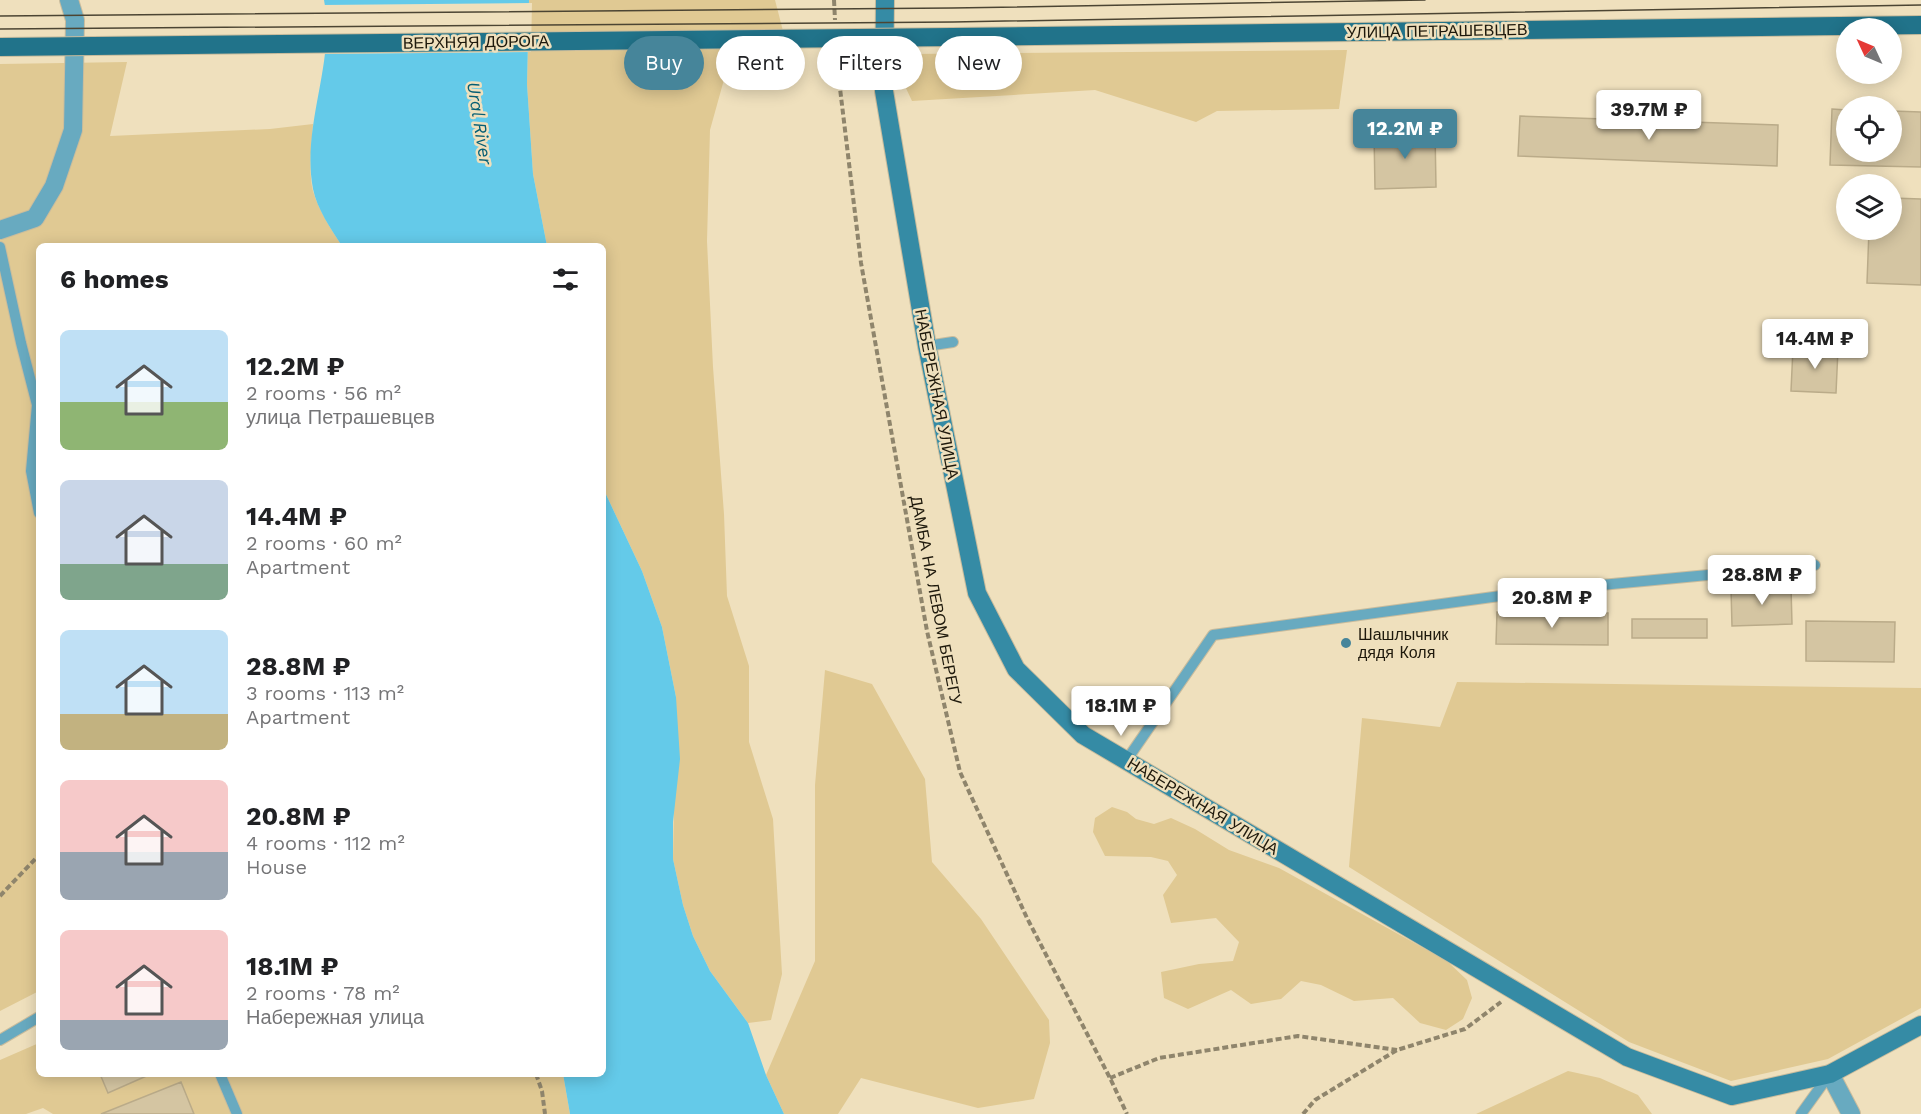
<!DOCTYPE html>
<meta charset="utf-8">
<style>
:root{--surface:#fff;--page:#f2f2f2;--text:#202124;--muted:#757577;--accent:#46859a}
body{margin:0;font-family:"Work Sans",sans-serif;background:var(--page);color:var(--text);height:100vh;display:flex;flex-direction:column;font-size:22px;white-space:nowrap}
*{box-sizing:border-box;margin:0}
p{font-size:20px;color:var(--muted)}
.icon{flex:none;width:33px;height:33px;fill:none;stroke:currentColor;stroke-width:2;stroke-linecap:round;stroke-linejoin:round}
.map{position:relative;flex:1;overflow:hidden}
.sheet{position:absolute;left:36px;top:243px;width:570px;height:834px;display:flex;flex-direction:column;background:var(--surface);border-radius:9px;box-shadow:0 3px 15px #0003}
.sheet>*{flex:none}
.guide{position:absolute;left:624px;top:36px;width:570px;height:54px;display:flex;gap:12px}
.needle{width:39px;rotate:314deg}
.buttons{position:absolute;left:1836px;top:18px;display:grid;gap:12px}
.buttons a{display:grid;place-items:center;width:66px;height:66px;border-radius:50%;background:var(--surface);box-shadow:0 3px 15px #0003;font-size:30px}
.price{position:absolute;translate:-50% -51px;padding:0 14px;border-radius:6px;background:#fff;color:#222;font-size:20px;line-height:39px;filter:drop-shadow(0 2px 3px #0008)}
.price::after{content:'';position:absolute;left:50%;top:36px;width:18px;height:14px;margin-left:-9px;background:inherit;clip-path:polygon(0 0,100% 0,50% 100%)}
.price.selected{background:var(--accent);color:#fff}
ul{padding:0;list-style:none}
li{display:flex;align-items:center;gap:18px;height:150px;padding:0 24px}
li span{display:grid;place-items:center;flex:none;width:168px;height:120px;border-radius:9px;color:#555}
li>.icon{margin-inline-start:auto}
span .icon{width:72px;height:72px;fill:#fffc;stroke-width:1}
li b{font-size:26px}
h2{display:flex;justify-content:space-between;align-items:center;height:72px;padding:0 24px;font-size:26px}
.chip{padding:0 21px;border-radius:27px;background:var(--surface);box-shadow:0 3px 15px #0003;font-size:21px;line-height:54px}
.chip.selected{background:var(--accent);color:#fff}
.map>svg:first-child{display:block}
.green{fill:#e0c993}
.water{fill:#64cae9}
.pier{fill:#efe0bd}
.building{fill:#d4c5a2;stroke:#baab89;stroke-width:1.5}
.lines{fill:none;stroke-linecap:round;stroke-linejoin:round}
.service-casing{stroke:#c9bc9d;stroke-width:12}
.minor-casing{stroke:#c9bc9d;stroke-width:20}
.secondary-casing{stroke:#c9bc9d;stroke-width:20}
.primary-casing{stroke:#c9bc9d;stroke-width:20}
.path{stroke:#8f856c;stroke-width:4;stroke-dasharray:6 3;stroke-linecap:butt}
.service{stroke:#68aac0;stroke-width:10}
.minor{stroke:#68aac0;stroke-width:18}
.secondary{stroke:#358ba5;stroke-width:18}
.primary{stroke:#21738a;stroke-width:18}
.tram{stroke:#4c4533;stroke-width:1.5}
.primary-bridge-casing{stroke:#c9bc9d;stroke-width:20;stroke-linecap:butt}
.primary-bridge{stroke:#21738a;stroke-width:18}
.poi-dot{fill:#46859a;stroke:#efe0bd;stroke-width:2}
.labels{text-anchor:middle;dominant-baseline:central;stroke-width:5;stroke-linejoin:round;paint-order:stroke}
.street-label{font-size:16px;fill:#1e190c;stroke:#efe0bd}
.poi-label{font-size:16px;fill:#1e190c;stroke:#efe0bd;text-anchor:start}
.water-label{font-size:18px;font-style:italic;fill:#055e74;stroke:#efe0bd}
</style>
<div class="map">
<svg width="1921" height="1114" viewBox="0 0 1921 1114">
<rect width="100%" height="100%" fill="#efe0bd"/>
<!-- green -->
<path class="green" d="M529,0h246l14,54 -7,15 -11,15 -20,2 -26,-10 -15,54 -3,111 6,126 11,147 3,82 22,70v76l24,77 9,155 -11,46 -23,3 -38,-52 -17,-35 -10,-31 -10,-46 3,-162 -14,-70 -20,-56 -39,-83v-242h-56l-14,-72 -6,-90z
M1347,50l-8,59 -122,2 -21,11 -101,-32 -183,11 -8,-17 6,-30z
M127,62l-17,74 160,-7 43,-5c-1,20 -5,48 0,67 6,20 18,38 29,55h-303v745l-39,20v-947z
M825,670l47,14 53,95 7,83 49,57 68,101 1,23 -16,56 -56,9 -117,-30 -23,36h-54l-18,-39 49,-114v-176z
M1457,682l464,6v320l-93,51 -97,22 -102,-39 -280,-175 13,-149 78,9z
M1112,807l15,5 9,7 18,5 17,-6 24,11 34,21 50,18 168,93 20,19 5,18 -9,21 -17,11 -26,-7 -27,-25 -39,3 -33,-16 -20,-4 -20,18 -30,5 -20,-14 -43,19 -24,-11 -3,-26 38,-8 34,-3 6,-19 -23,-24 -45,5 -8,-28 14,-20 -9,-14 -17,-4 -46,-1 -12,-24 2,-14z
M39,1043v31h524l7,40h-517l-10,-6 -17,6h-26v-54z
M1568,1071l32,7 38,17 14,19h-176z"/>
<!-- water -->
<path class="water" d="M324,0h205l-2,84 6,90 14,72h-205c-11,-17 -25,-37 -29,-57 -12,-64 23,-126 11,-189z
M603,488l39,83 20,56 14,70 4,62 -7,63v37l10,46 10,31 17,35 38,52 18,52 18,39h-214l-7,-40h40z"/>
<!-- pier -->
<path class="pier" d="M532,3l-1,49 -210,2 2,-14 -1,-35z"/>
<!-- building -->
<path class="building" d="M1832,109l14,1v42h46v-41l29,1v55l-91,-2z
M1520,116l258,9 -1,41 -259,-10z
M1435,131l1,56 -61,2 -1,-56z
M1892,198l29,1v86l-54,-2 2,-53h23z
M1793,348l45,1 -2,44 -45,-2z
M1791,587l1,37 -60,2 -1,-37z
M1497,612l111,1v32l-112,-1z
M1632,619h75v19h-75z
M1806,621l89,1 -1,40 -88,-1z
M100,1074h51l-43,19z
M181,1082l13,32h-93z"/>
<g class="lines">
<defs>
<path id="service" d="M0,247l21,96 16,62 -6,66 8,42
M927,346l26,-4
M1126,761l87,-126 324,-44 278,-26
M0,1040l39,-23
M220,1074l17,40
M1801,1114l28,-39"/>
<path id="minor" d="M0,230l35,-12 19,-32 19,-56 2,-110 -6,-20
M1830,1074l21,40"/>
<path id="secondary" d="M885,0l-1,91 43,255 50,247 39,76 67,66 544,322 105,39 98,-22 91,-49"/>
<path id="primary" d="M952,37l969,-12"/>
</defs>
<!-- service casing -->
<use href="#service" class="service-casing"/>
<!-- minor casing -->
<use href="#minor" class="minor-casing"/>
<!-- secondary casing -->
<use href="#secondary" class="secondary-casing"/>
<!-- primary casing -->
<use href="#primary" class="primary-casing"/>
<!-- path -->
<path class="path" d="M834,0l1,20
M836,55l25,208 66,368 33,141 67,146 83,160 17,36
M0,896l39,-41
M536,1074l6,17 3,23
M1110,1078l49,-20 139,-22 99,14
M1303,1114l12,-14 82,-50 68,-21 36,-27"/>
<!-- service -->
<use href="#service" class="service"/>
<!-- minor -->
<use href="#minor" class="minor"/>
<!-- secondary -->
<use href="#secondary" class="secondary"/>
<!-- primary -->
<use href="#primary" class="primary"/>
<!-- tram -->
<path class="tram" d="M0,16l952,-8 473,-8
M0,29l953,-7 968,-17"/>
<defs>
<path id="primary-bridge" d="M0,47l952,-10"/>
</defs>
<!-- primary-bridge casing -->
<use href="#primary-bridge" class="primary-bridge-casing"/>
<!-- primary-bridge -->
<use href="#primary-bridge" class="primary-bridge"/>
</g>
<!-- markers -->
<circle class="poi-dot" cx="1346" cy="643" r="6"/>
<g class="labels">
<!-- street labels -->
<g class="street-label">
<text transform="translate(1437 31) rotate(-1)">УЛИЦА ПЕТРАШЕВЦЕВ</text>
<text transform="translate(476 42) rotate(-1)">ВЕРХНЯЯ ДОРОГА</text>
<text transform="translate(937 394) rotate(79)">НАБЕРЕЖНАЯ УЛИЦА</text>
<text transform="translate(936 600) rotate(79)">ДАМБА НА ЛЕВОМ БЕРЕГУ</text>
<text transform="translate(1203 806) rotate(31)">НАБЕРЕЖНАЯ УЛИЦА</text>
</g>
<!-- poi labels -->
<g class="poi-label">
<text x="1358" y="634">Шашлычник<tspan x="1358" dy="18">дядя Коля</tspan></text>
</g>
<!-- water labels -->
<g class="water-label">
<text transform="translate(480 123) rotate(81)">Ural River</text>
</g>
</g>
</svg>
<div class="buttons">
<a><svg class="needle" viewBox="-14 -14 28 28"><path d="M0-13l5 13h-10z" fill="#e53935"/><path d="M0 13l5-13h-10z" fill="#757577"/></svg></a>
<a><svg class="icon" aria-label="locate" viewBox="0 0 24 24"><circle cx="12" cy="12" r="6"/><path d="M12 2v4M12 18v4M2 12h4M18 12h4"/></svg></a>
<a><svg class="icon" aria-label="layers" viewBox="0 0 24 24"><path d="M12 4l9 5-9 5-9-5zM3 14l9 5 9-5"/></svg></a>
</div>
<b class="price" style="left:1649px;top:141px">39.7M ₽</b>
<b class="price selected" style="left:1405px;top:160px">12.2M ₽</b>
<b class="price" style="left:1815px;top:370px">14.4M ₽</b>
<b class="price" style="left:1762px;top:606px">28.8M ₽</b>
<b class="price" style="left:1552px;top:629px">20.8M ₽</b>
<b class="price" style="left:1121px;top:737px">18.1M ₽</b>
<div class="guide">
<a class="chip selected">Buy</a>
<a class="chip">Rent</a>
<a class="chip">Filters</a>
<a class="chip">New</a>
</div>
<section class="sheet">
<h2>6 homes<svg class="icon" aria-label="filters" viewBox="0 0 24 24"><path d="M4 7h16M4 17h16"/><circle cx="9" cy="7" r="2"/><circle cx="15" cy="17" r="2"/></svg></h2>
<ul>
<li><span style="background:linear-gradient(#bfe0f5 60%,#8fb573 0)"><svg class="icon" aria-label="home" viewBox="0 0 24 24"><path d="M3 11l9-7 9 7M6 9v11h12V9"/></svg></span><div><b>12.2M ₽</b><p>2 rooms · 56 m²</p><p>улица Петрашевцев</p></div></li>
<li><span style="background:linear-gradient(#c9d6e8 70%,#7fa58c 0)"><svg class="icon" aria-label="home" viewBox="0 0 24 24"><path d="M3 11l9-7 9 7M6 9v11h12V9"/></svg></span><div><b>14.4M ₽</b><p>2 rooms · 60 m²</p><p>Apartment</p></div></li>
<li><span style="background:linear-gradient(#bfe0f5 70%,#c2b280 0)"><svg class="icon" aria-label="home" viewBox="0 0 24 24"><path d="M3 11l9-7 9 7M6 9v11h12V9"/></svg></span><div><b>28.8M ₽</b><p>3 rooms · 113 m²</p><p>Apartment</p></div></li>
<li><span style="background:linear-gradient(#f6c9c9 60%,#9aa5b1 0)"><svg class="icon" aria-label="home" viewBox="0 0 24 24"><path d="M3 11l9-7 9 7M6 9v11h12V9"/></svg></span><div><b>20.8M ₽</b><p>4 rooms · 112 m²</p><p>House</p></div></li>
<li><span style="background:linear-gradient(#f6c9c9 75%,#9aa5b1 0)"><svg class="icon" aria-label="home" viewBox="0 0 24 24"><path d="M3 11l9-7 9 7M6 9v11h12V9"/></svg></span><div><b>18.1M ₽</b><p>2 rooms · 78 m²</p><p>Набережная улица</p></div></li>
</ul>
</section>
</div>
